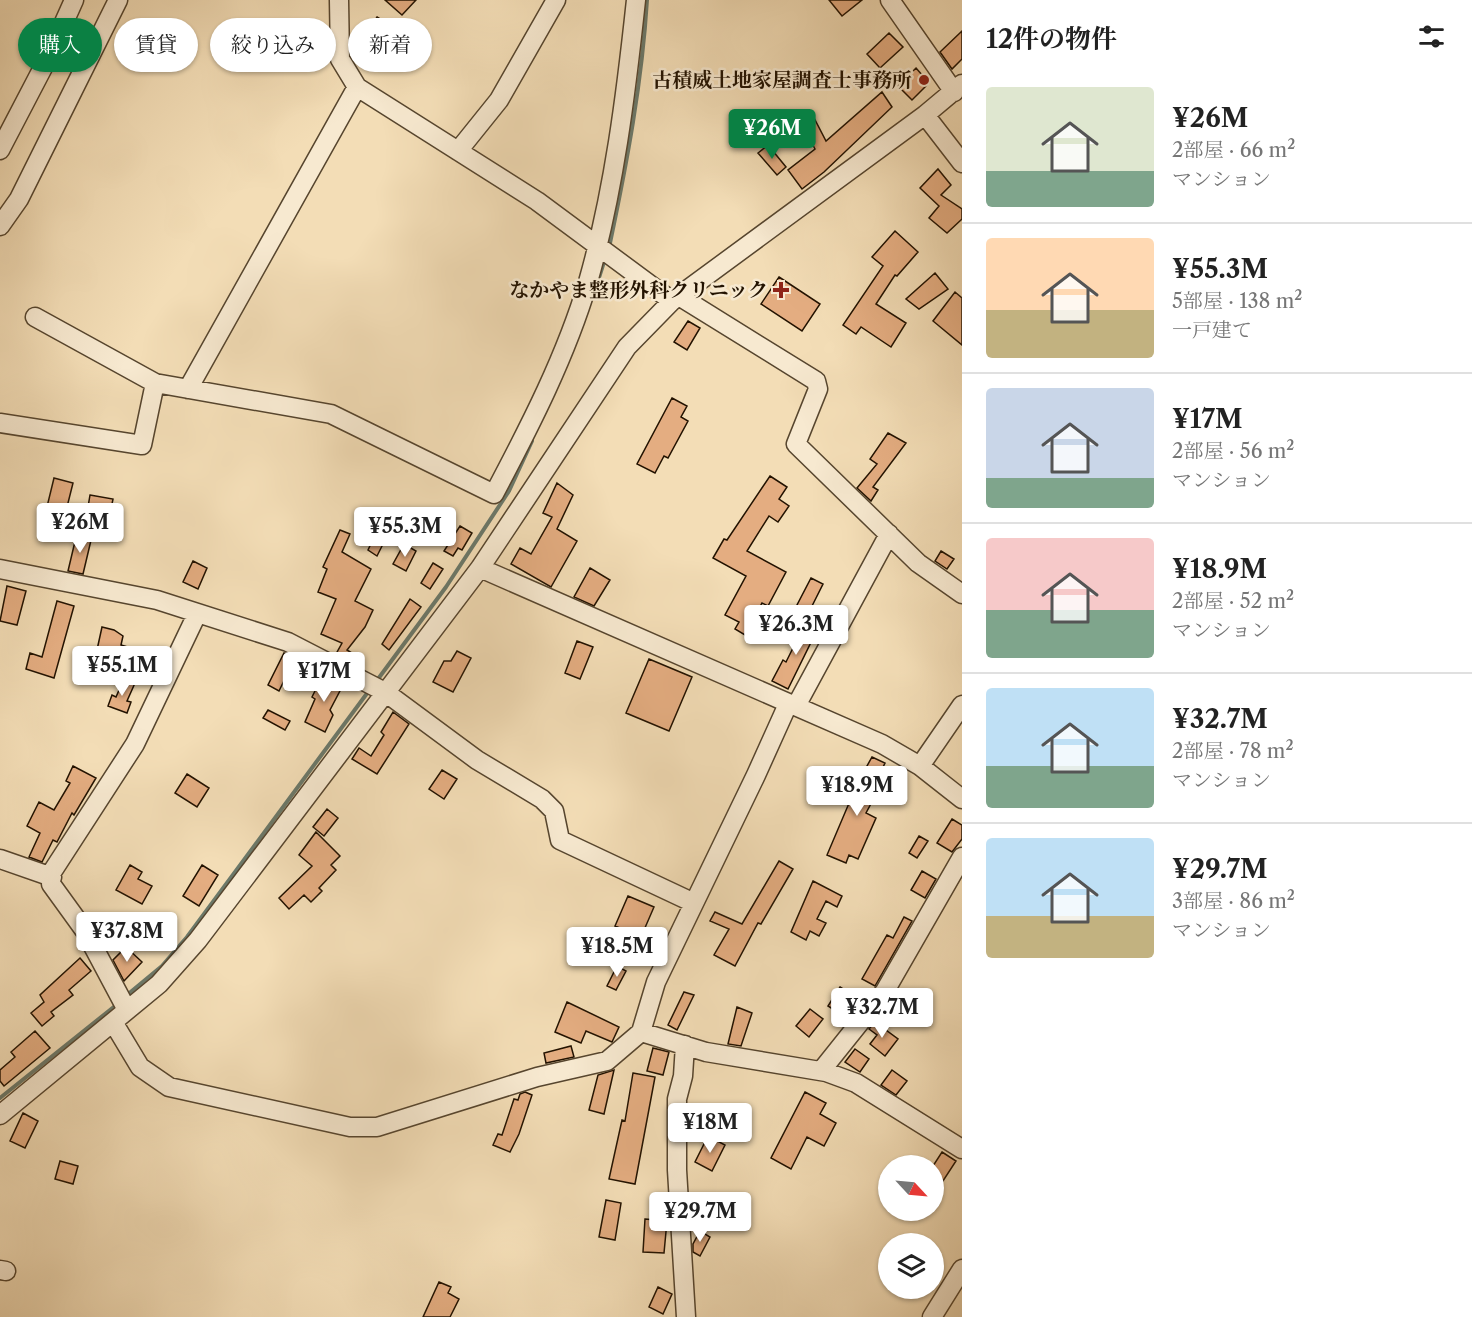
<!DOCTYPE html>
<html lang="ja">
<meta charset="utf-8">
<style>
:root{--surface:#fff;--page:#f6f6f6;--text:#222;--muted:#767676;--line:#e0e0e0;--accent:#0b8043}
body{margin:0;font-family:"Libre Caslon Text","Noto Serif JP",serif;background:var(--page);color:var(--text);height:100vh;display:flex;flex-direction:column;font-size:22px;white-space:nowrap}
*{box-sizing:border-box;margin:0}
p{font-size:20px;color:var(--muted)}
.icon{flex:none;width:33px;height:33px;fill:none;stroke:currentColor;stroke-width:2;stroke-linecap:round;stroke-linejoin:round}
.map{position:relative;flex:1;overflow:hidden}
.panel{display:flex;flex-direction:column;background:var(--surface);width:510px}
.panel>*{flex:none}
.banner{position:absolute;left:18px;top:18px;width:570px;height:54px;display:flex;gap:12px}
.needle{width:39px;rotate:116deg}
.tools{position:absolute;left:878px;top:1155px;display:grid;gap:12px}
.tools a{display:grid;place-items:center;width:66px;height:66px;border-radius:50%;background:var(--surface);box-shadow:0 2px 4px #0004;font-size:30px}
.price{position:absolute;translate:-50% -51px;padding:0 14px;border-radius:6px;background:#fff;color:#222;font-size:20px;line-height:39px;filter:drop-shadow(0 2px 3px #0008)}
.price::after{content:'';position:absolute;left:50%;top:36px;width:18px;height:14px;margin-left:-9px;background:inherit;clip-path:polygon(0 0,100% 0,50% 100%)}
.price.selected{background:var(--accent);color:#fff}
ul{padding:0;list-style:none}
li{display:flex;align-items:center;gap:18px;height:150px;padding:0 24px}
li+li{border-top:2px solid var(--line)}
li span{display:grid;place-items:center;flex:none;width:168px;height:120px;border-radius:6px;color:#555}
li>.icon{margin-inline-start:auto}
span .icon{width:72px;height:72px;fill:#fffc;stroke-width:1}
li b{font-size:26px}
h2{display:flex;justify-content:space-between;align-items:center;height:72px;padding:0 24px;font-size:26px}
.tag{padding:0 21px;border-radius:27px;background:var(--surface);box-shadow:0 2px 4px #0004;font-size:21px;line-height:54px}
.tag.selected{background:var(--accent);color:#fff}
main{display:flex;flex:1;min-height:0}
.map>svg:first-child{display:block}
.lines{fill:none;stroke-linecap:round;stroke-linejoin:round}
.stream{stroke:#6b7869;stroke-width:4}
.building{fill:#e4ad81;stroke:#221200;stroke-width:1.5}
.minor-casing{stroke:#56452e;stroke-width:21}
.minor{stroke:#f7e9d0;stroke-width:18}
.poi-dot{fill:#8f2418;stroke:#f7e9d0;stroke-width:2}
.labels{text-anchor:middle;dominant-baseline:central;stroke-width:5;stroke-linejoin:round;paint-order:stroke}
.poi-label{font-size:20px;font-weight:bold;fill:#221200;stroke:#f7e9d0;text-anchor:end}
</style>
<main>
<div class="map">
<svg width="962" height="1317" viewBox="0 0 962 1317">
<rect width="100%" height="100%" fill="#f3ddb6"/>
<filter id="stains"><feTurbulence type="fractalNoise" baseFrequency=".00333" numOctaves="4"/><feColorMatrix values="0 0 0 0 .2 0 0 0 0 .09 0 0 0 0 .02 0 0 0 .5 -.17"/></filter>
<radialGradient id="worn" r=".72"><stop offset=".6" stop-color="#630" stop-opacity="0"/><stop offset="1" stop-color="#630" stop-opacity=".3"/></radialGradient>
<g class="lines">
<!-- stream -->
<path class="stream" d="M610,243c17,-81 32,-161 37,-243
M597,284l7,-22
M378,679l68,-92 63,-96 23,-50
M127,995l35,-29 25,-29 181,-245
M0,1098l115,-92"/>
</g>
<!-- building -->
<path class="building" d="M385,0h31l-14,15z
M829,0h33l-20,16z
M377,17l14,9 -11,17 -14,-9z
M962,31v28l-10,10 -12,-17z
M889,33l14,14 -23,21 -13,-14z
M916,68l13,15 -17,17 -14,-14z
M882,92l10,15 -68,65 -22,17 -14,-19 27,-21 -15,-28 12,-7 14,27z
M768,145l18,22 -9,8 -19,-22z
M938,169l13,16 -10,10 21,14v10l-15,14 -18,-15 10,-12 -19,-18z
M895,231l23,21 -21,24 -2,-1 -19,29 30,19 -15,24 -30,-20 -5,7 -13,-9 40,-59 -11,-9z
M935,273l13,16 -29,20 -13,-10z
M779,277l41,27 -18,27 -41,-27z
M955,292l7,6v47l-29,-24z
M688,321l12,7 -13,22 -13,-8z
M672,398l15,8 -6,11 7,4 -20,37 -4,-2 -9,17 -18,-9z
M888,433l18,10 -33,44 5,3 -7,11 -14,-13 20,-24 -7,-5z
M770,476l17,11 -8,12 10,7 -11,16 -9,-6 -22,35 39,21 -18,34 -6,-3 -17,32 -10,-6 4,-7 -14,-7 21,-39 -33,-18 11,-19 3,1z
M54,478l19,5 -9,36 -19,-4z
M557,483l16,12 -16,34 20,12 -26,46 -40,-23 9,-16 11,6 21,-37 -9,-4z
M90,495l23,4 -5,25 -12,-3 -3,12 -9,-2z
M460,526l12,7 -10,17 -4,-2 -5,8 -9,-5z
M340,530l10,4 -8,18 29,17 -16,32 18,9 -8,17 -18,23 5,3 -3,8 -13,-7 6,-11 -21,-9 15,-35 -18,-7 9,-23 -4,-2z
M377,531l10,5 -10,20 -9,-6z
M77,533l15,3 -9,38 -15,-3z
M404,544l12,7 -10,20 -13,-7z
M941,551l13,8 -7,10 -12,-8z
M193,561l14,7 -9,21 -15,-7z
M433,563l10,6 -13,20 -9,-6z
M590,568l20,12 -16,26 -20,-9z
M811,578l12,6 -14,28 -12,-7z
M7,586l19,5 -9,34 -17,-4z
M410,599l11,8 -32,43 -7,-6z
M57,601l17,5 -20,72 -28,-9 4,-16 12,4z
M807,620l12,6 -31,63 -16,-8 11,-21 3,2z
M102,627l12,3 9,6 -2,9 10,3 -3,11 -8,-2 -2,7 -23,-5z
M577,641l16,6 -13,32 -15,-6z
M457,651l14,7 -18,34 -20,-10 11,-21h7z
M284,653l11,5 -16,33 -11,-6z
M143,657l13,6 -9,20 -13,-6z
M649,659l43,18 -23,54 -43,-18z
M324,673l17,9 -2,3 3,2 -12,23 3,5 -8,17 -20,-10 10,-23 -3,-2z
M124,679l11,4 -8,18 4,1 -4,11 -19,-7 4,-11 4,2z
M268,710l22,11 -5,9 -22,-12z
M393,712l16,12 -32,50 -25,-15 7,-11 12,8 13,-21 -3,-3z
M872,757l13,6 -17,35 5,2 -7,13 10,5 -18,41 -9,-4 -3,8 -19,-8 31,-73z
M73,766l23,12 -22,37 -2,-2 -15,29 -4,-2 -11,22 -13,-5 11,-24 -13,-7 12,-24 15,8 16,-27 -4,-2z
M442,770l15,9 -13,20 -15,-10z
M187,774l22,14 -12,19 -22,-14z
M327,809l11,9 -14,18 -11,-9z
M952,819l10,6v14l-10,13 -15,-9z
M316,832l24,24 -9,9 5,5 -17,18 3,3 -11,11 -7,-7 -15,14 -10,-11 33,-32 -13,-11z
M919,836l9,5 -11,17 -8,-5z
M779,861l14,8 -32,55 -3,-1 -23,43 -21,-11 15,-26 -19,-8 5,-9 27,12z
M130,865l12,7 -4,7 14,7 -10,18 -26,-14z
M202,865l16,10 -19,31 -16,-10z
M922,871l14,8 -11,19 -14,-8z
M813,881l29,15 -5,11 -11,-6 -9,18 9,4 -7,13 -9,-5 -4,9 -15,-8z
M628,896l26,11 -13,30 -26,-11z
M904,917l8,4 -37,65 -13,-7 25,-44 6,3z
M126,947l16,15 -18,19 -11,-21z
M80,958l11,13 -22,19 4,5 -22,17 3,4 -12,10 -11,-13 13,-11 -4,-7z
M617,966l9,5 -10,19 -9,-4z
M840,987l14,9 -12,19 -14,-9z
M684,992l10,3 -17,35 -9,-5z
M567,1002l52,25 -7,15 -26,-11 -5,12 -26,-11z
M737,1007l15,6 -11,33 -13,-2z
M810,1009l13,10 -14,18 -13,-11z
M875,1022l23,17 -13,17 -15,-12 7,-9 -8,-6z
M35,1031l15,17 -46,38 -4,-5v-11l15,-13 -4,-5z
M571,1046l3,11 -28,6 -2,-10z
M653,1048l16,4 -6,23 -16,-4z
M855,1049l14,10 -9,13 -15,-10z
M614,1070l-10,44 -15,-4 9,-35z
M892,1070l15,11 -11,14 -15,-10z
M633,1073l22,4 -20,107 -26,-5 13,-59 3,1z
M525,1092l7,3 -13,39 -9,18 -17,-7 5,-11 4,1 12,-36 4,1 2,-6z
M805,1092l21,11 -6,11 16,9 -12,23 -17,-9 -16,32 -20,-11z
M23,1113l15,8 -13,27 -15,-7z
M708,1136l17,9 -13,26 -17,-9z
M942,1152l14,9 -15,23 -8,-5v-13z
M60,1161l18,5 -5,18 -18,-5z
M606,1200l15,3 -6,37 -16,-3z
M645,1219l22,2 -3,32 -21,-1z
M700,1231l10,6 -10,19 -7,-4v-8z
M439,1282l12,5 -3,6 11,6 -9,18h-27z
M658,1287l14,7 -9,20 -14,-7z"/>
<g class="lines">
<defs>
<path id="minor" d="M339,0l1,59 17,28 180,114 135,100
M890,0l64,92
M925,115l37,48
M0,150l49,-94 25,-56
M458,151l41,-51 57,-100
M0,226l19,-27 99,-199
M679,296l137,85 2,8 -22,55 122,119 44,31
M35,317l120,66 176,31 163,80c36,-68 72,-138 94,-212 26,-91 38,-188 48,-282
M188,389l169,-302
M0,423l142,22 13,-62
M480,568l402,176 38,22 42,33
M0,569l157,31 131,42 97,50 92,68 65,39 12,12 6,29 134,63
M796,706l93,-172
M920,766l42,-61
M0,859l52,18
M127,1010l-42,-79 -34,-47 1,-12 83,-128 62,-130
M113,1022l27,45 29,20 181,40h27l160,-50 70,-16 34,-29 15,-50 100,-207 32,-71
M641,1032l65,20 120,20 30,11 106,66
M685,1045l-2,31 -6,23v71l9,147
M821,1071l64,-80 77,-134
M0,1115l159,-131 39,-44 282,-372 147,-221 45,-46 253,-186 37,-31
M0,1270l6,1
M932,1317l30,-48"/>
</defs>
<!-- minor casing -->
<use href="#minor" class="minor-casing"/>
<!-- minor -->
<use href="#minor" class="minor"/>
</g>
<!-- markers -->
<g class="poi-dot">
<circle cx="924" cy="80" r="6"/>
<path d="M778 281h6v6h6v6h-6v6h-6v-6h-6v-6h6z"/>
</g>
<g class="labels">
<!-- poi labels -->
<g class="poi-label">
<text x="912" y="80">古積威土地家屋調査士事務所</text>
<text x="768" y="290">なかやま整形外科クリニック</text>
</g>
</g>
<rect width="100%" height="100%" filter="url(#stains)"/>
<rect width="100%" height="100%" fill="url(#worn)"/>
</svg>
<div class="tools">
<a><svg class="needle" viewBox="-14 -14 28 28"><path d="M0-13l5 13h-10z" fill="#e53935"/><path d="M0 13l5-13h-10z" fill="#767676"/></svg></a>
<a><svg class="icon" aria-label="layers" viewBox="0 0 24 24"><path d="M12 4l9 5-9 5-9-5zM3 14l9 5 9-5"/></svg></a>
</div>
<b class="price selected" style="left:772px;top:160px">¥26M</b>
<b class="price" style="left:80px;top:554px">¥26M</b>
<b class="price" style="left:405px;top:558px">¥55.3M</b>
<b class="price" style="left:796px;top:656px">¥26.3M</b>
<b class="price" style="left:122px;top:697px">¥55.1M</b>
<b class="price" style="left:324px;top:703px">¥17M</b>
<b class="price" style="left:857px;top:817px">¥18.9M</b>
<b class="price" style="left:127px;top:963px">¥37.8M</b>
<b class="price" style="left:617px;top:978px">¥18.5M</b>
<b class="price" style="left:882px;top:1039px">¥32.7M</b>
<b class="price" style="left:710px;top:1154px">¥18M</b>
<b class="price" style="left:700px;top:1243px">¥29.7M</b>
<div class="banner">
<a class="tag selected">購入</a>
<a class="tag">賃貸</a>
<a class="tag">絞り込み</a>
<a class="tag">新着</a>
</div>
</div>
<section class="panel">
<h2>12件の物件<svg class="icon" aria-label="filters" viewBox="0 0 24 24"><path d="M4 7h16M4 17h16"/><circle cx="9" cy="7" r="2"/><circle cx="15" cy="17" r="2"/></svg></h2>
<ul>
<li><span style="background:linear-gradient(#dfe7d0 70%,#7fa58c 0)"><svg class="icon" aria-label="home" viewBox="0 0 24 24"><path d="M3 11l9-7 9 7M6 9v11h12V9"/></svg></span><div><b>¥26M</b><p>2部屋 · 66 m²</p><p>マンション</p></div></li>
<li><span style="background:linear-gradient(#ffd9b3 60%,#c2b280 0)"><svg class="icon" aria-label="home" viewBox="0 0 24 24"><path d="M3 11l9-7 9 7M6 9v11h12V9"/></svg></span><div><b>¥55.3M</b><p>5部屋 · 138 m²</p><p>一戸建て</p></div></li>
<li><span style="background:linear-gradient(#c9d6e8 75%,#7fa58c 0)"><svg class="icon" aria-label="home" viewBox="0 0 24 24"><path d="M3 11l9-7 9 7M6 9v11h12V9"/></svg></span><div><b>¥17M</b><p>2部屋 · 56 m²</p><p>マンション</p></div></li>
<li><span style="background:linear-gradient(#f6c9c9 60%,#7fa58c 0)"><svg class="icon" aria-label="home" viewBox="0 0 24 24"><path d="M3 11l9-7 9 7M6 9v11h12V9"/></svg></span><div><b>¥18.9M</b><p>2部屋 · 52 m²</p><p>マンション</p></div></li>
<li><span style="background:linear-gradient(#bfe0f5 65%,#7fa58c 0)"><svg class="icon" aria-label="home" viewBox="0 0 24 24"><path d="M3 11l9-7 9 7M6 9v11h12V9"/></svg></span><div><b>¥32.7M</b><p>2部屋 · 78 m²</p><p>マンション</p></div></li>
<li><span style="background:linear-gradient(#bfe0f5 65%,#c2b280 0)"><svg class="icon" aria-label="home" viewBox="0 0 24 24"><path d="M3 11l9-7 9 7M6 9v11h12V9"/></svg></span><div><b>¥29.7M</b><p>3部屋 · 86 m²</p><p>マンション</p></div></li>
</ul>
</section>
</main>
